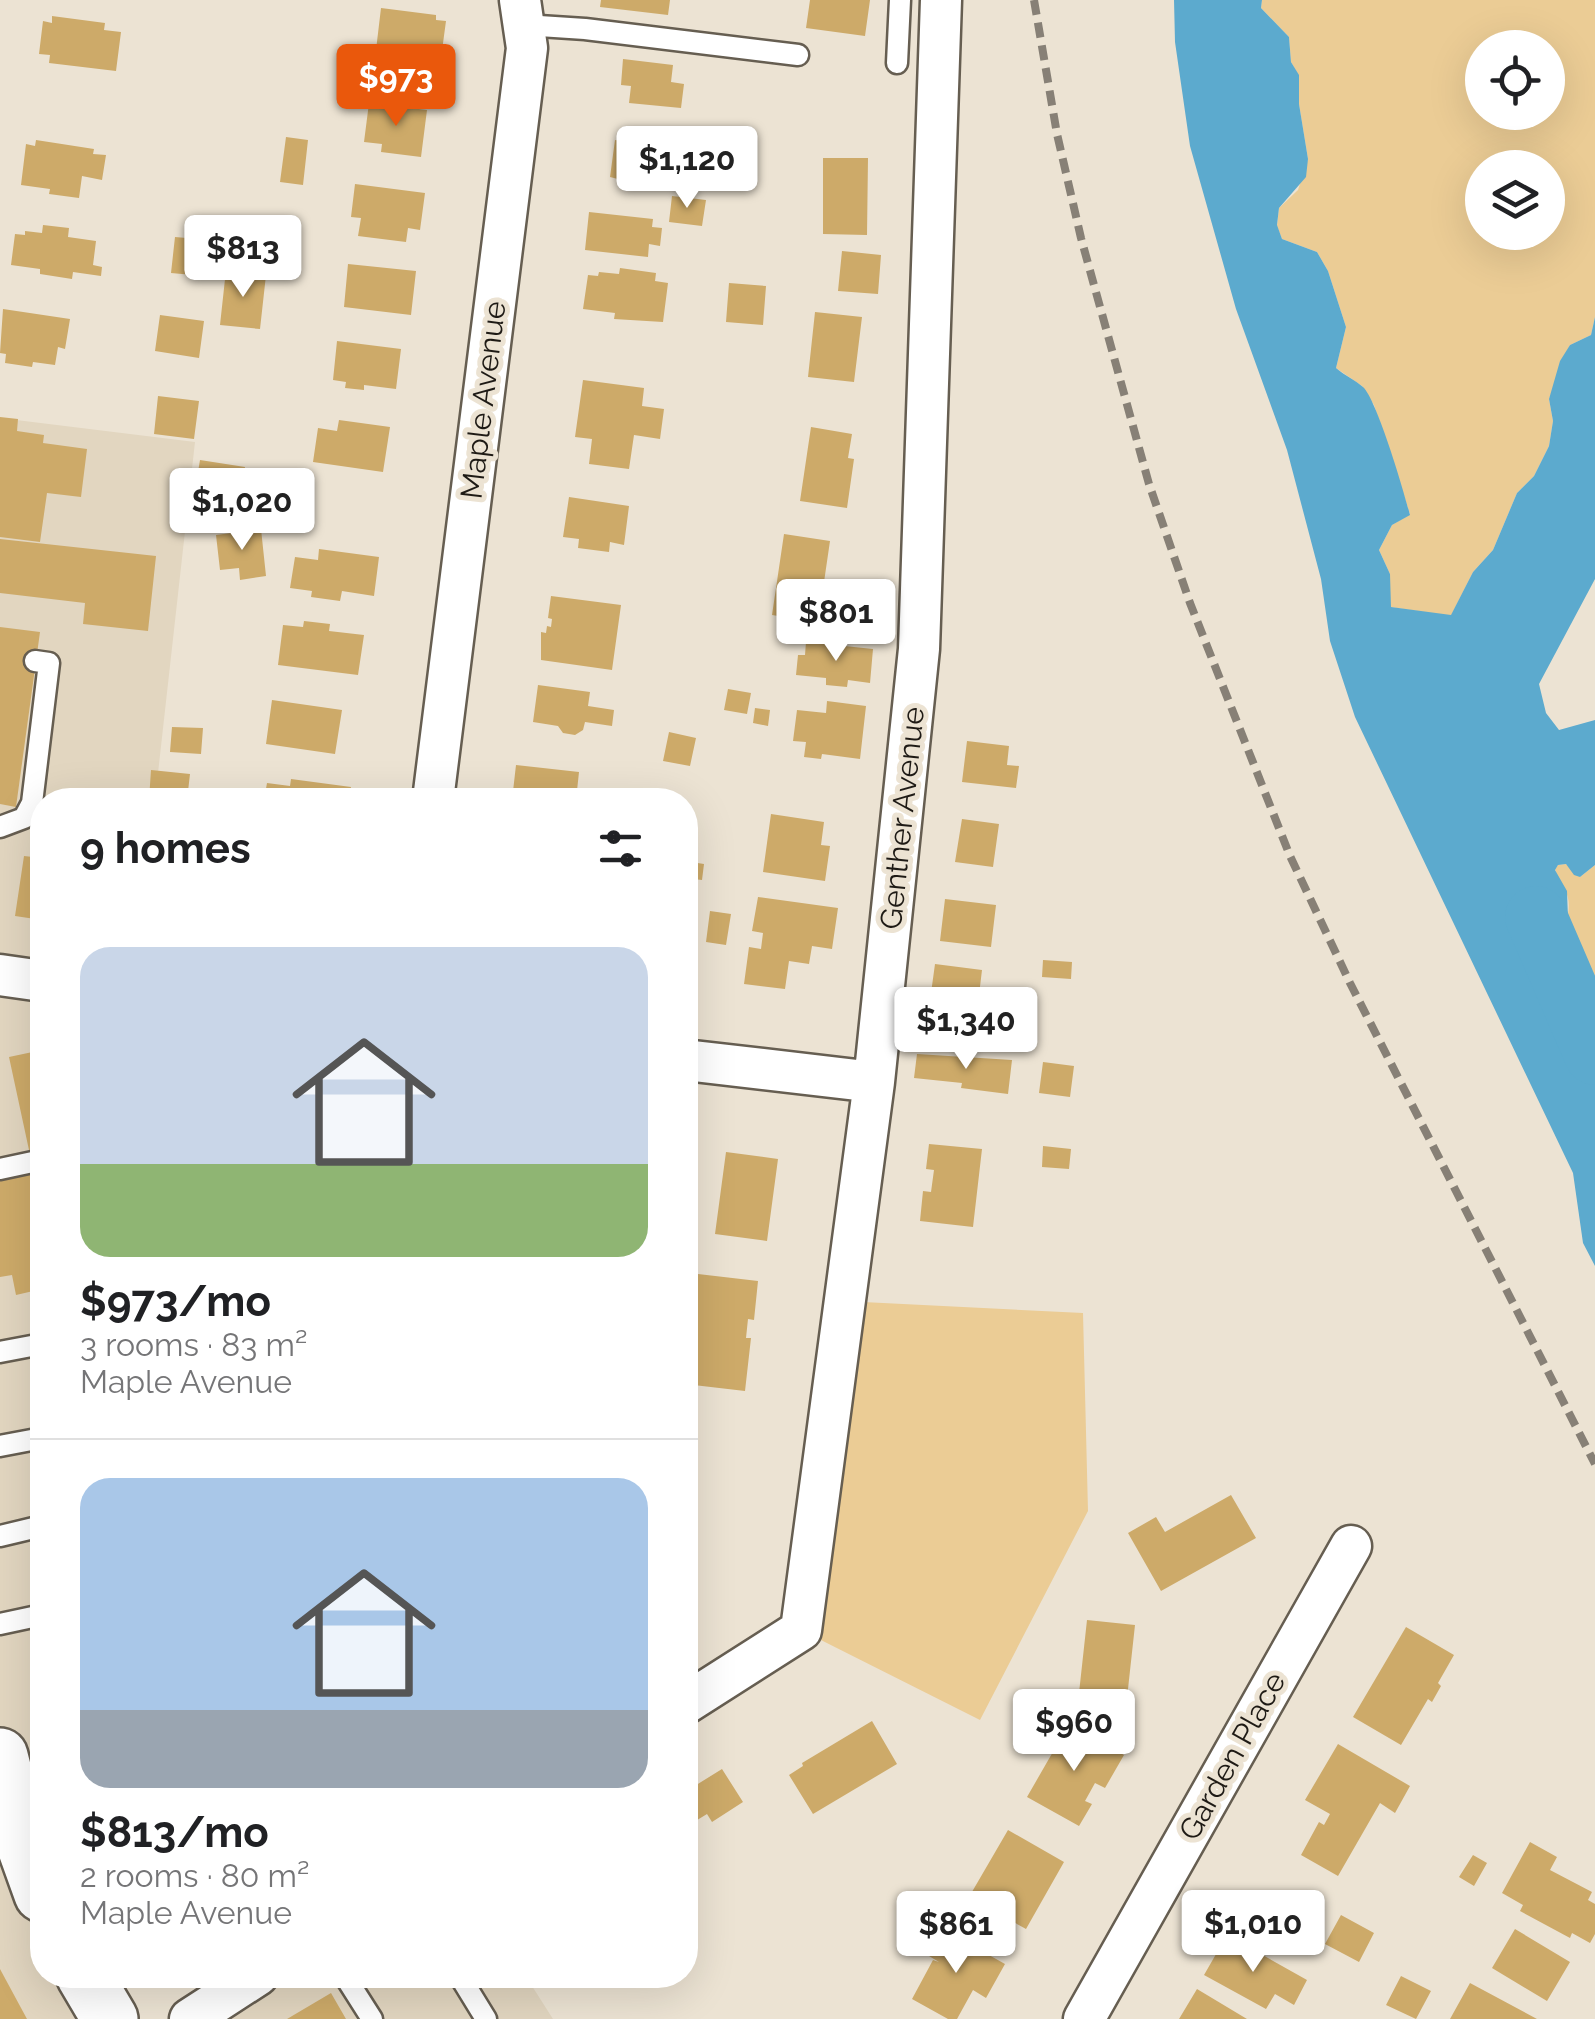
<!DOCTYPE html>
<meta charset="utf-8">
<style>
:root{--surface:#fff;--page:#f2f2f2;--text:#202124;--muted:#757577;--line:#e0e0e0;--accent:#ea580c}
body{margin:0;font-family:Raleway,sans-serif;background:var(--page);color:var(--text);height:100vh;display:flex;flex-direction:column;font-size:38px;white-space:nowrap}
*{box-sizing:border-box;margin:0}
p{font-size:32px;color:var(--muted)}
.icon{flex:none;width:55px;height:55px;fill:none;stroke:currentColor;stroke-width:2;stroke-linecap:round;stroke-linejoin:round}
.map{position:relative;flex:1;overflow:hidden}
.details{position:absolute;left:30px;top:788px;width:668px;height:1200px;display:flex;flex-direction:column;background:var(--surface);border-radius:40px;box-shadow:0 10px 40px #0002}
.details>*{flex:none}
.fabs{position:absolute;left:1465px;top:30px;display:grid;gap:20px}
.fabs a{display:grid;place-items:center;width:100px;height:100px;border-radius:50%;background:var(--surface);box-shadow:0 10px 40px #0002;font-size:50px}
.price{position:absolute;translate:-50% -85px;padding:0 22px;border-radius:10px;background:#fff;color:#222;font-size:32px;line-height:65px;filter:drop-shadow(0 2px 5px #0008)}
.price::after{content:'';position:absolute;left:50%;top:60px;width:30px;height:22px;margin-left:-15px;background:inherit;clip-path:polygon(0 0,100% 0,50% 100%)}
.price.current{background:var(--accent);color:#fff}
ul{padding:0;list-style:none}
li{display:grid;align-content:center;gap:20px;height:530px;padding:0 50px}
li+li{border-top:2px solid var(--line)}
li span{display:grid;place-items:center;height:310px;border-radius:30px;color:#555}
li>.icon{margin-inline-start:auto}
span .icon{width:180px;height:180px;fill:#fffc;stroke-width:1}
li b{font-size:42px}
h2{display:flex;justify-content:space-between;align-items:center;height:120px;padding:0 50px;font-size:42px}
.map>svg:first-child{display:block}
.built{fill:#e2d6c0}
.green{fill:#ebcc95;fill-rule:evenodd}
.water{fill:#5caace}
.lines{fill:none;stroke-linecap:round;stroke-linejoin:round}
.river{stroke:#5caace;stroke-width:62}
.building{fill:#cdaa69}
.lane-casing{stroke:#665e51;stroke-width:25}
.street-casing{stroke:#665e51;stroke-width:45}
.primary-casing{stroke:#665e51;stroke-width:60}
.lane{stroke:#fff;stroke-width:20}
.street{stroke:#fff;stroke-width:40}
.primary{stroke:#fff;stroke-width:55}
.rail{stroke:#878076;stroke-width:8;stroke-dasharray:15 8;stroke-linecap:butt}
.labels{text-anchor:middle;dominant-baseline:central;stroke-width:10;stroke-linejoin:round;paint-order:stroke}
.street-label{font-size:30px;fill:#1e1a15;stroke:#ece3d3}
</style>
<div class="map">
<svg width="1595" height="2019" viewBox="0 0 1595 2019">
<rect width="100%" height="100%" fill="#ece3d3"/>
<!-- built -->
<path class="built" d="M0,418l195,24 -40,358h-113v963l-37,14 37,117v81h34l9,44h-85z
M267,1975h258l28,44h-325z"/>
<!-- green -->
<path class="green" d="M1262,0h333v317l-4,18 -21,10 -21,54 4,22 -4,25 -15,30 -17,17 -24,57 -20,22 -22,44 -61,-9v-33l-11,-24 13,-25 18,-11 -36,-109 -12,-19 -26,-18 10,-41 -18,-56 -11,-19 -35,-13 -5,-13 2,-18 19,-18 10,-31 -9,-55v-28l-8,-14 -2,-25 -28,-29zM1482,48h66v64h-66zM1482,168h66v64h-66z
M1566,864l14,13 15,-12v165h-7c-34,-29 -16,-27 -15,-62 0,-15 -7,-18 -8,-30 -1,-13 6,-26 3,-40 -2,-11 -11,-19 -13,-29l3,-4z
M843,1301l240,12 5,198 -108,209 -179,-90z"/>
<!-- water -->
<path class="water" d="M1174,0h88l-1,8 28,29 2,25 8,13v29l9,55 -2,18 -27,31 -2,17 5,14 35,13 11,19 18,56 -10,41c8,7 19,12 27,19 14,13 41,104 47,128l-18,10 -13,25 11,24 1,33 60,8 22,-43 20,-22 24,-57 17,-17 15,-30 4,-25 -4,-22 11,-38 10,-16 21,-10 4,-18v262l-56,105 7,29 13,17 36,-10v145l-15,12 -6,-2 -8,-11 -8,1 -3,5 12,21 1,27 -3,18 10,25 -9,39 2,12 20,18h7v236l-12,-23 -10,-70 -218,-456 -25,-76 -9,-62 -34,-129 -51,-141 -46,-163 -15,-104z"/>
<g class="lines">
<!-- river -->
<path class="river" d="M1536,917l59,137"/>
</g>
<!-- building -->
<path class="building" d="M601,0h69l-2,15 -68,-8z
M810,0h60l-5,36 -59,-8z
M381,8l55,7v5l10,1 -5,37 -65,-8z
M52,16l53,7 -1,7 17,2 -5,39 -67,-8 1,-8 -11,-1 4,-33 9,2z
M623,59l50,6 -2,17 13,2 -3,24 -52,-5 2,-17 -10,-1z
M369,103l58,7 -6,47 -40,-5 1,-8 -18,-2z
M286,137l22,3 -5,45 -23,-3z
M36,140l58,9 -1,5 13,1 -4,25 -20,-4 -3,22 -30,-4 1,-5 -29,-4 5,-41 9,2z
M615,140l42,6 -1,3 11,1 -1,3 31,4 -3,31 -40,-4 -5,3 -39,-10z
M823,158h45l-1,77 -44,-1z
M355,184l70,9 -5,37 -12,-2 -2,14 -48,-6 3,-18 -10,-1z
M672,196l34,4 -4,26 -33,-4z
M589,212l64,7 -1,8 10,1 -2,18 -11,-2 -1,13 -63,-7z
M43,225l26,3 -1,9 28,4 -3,24 9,2 -1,9 -28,-4 -1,7 -32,-5v-5l-29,-4 4,-31 10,1v-4l17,2z
M175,237l23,2 -5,36 -22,-2z
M842,251l39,4 -3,39 -40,-3z
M348,264l68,7 -5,44 -67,-8z
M620,268l36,5 -1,8 13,2 -5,39 -49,-3 1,-6 -32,-4 5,-34 10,1 1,-4 20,2z
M226,270l40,5 -6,54 -40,-4z
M729,283l37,3 -3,39 -37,-3z
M3,309l67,10 -5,30 -7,-2 -3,18 -22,-3 -1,5 -27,-4 1,-9 -6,-1z
M815,312l47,5 -8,65 -46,-5z
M160,315l44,6 -5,37 -44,-7z
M337,341l64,8 -5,40 -32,-4v5l-19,-2 1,-6 -13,-2z
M583,380l61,8 -2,18 22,3 -4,30 -26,-4 -5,34 -40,-5 3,-25 -17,-2z
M158,396l41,5 -5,38 -40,-5z
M0,417l18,2 -1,12 27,4 -1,8 44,6 -6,48 -34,-4 -7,49 -40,-5z
M339,420l51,7 -7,45 -70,-10 5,-34 19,3z
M811,427l41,7 -4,24 6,1 -7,49 -47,-7z
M200,460l45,7 -9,54 -45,-7z
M569,497l60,9 -5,39 -14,-3 -1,10 -31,-4 1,-9 -16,-2z
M261,529l5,47 -26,4 -1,-12 -19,2 -4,-35z
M784,534l46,7 -6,41 12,2 -7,40 -57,-9z
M0,539l156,17 -8,75 -65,-7 2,-21 -85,-10z
M319,549l60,8 -5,39 -32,-5 -2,10 -29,-4 1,-6 -22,-3 5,-31 23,3z
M551,596l70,9 -9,65 -71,-10v-28l5,1 1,-7 4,1 1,-8 -4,-1z
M304,621l26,3 -1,7 35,4 -6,40 -80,-10 5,-40 20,2z
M0,627l40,5 -24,175 -16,-3z
M806,642l67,7 -3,34 -22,-3 -1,7 -21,-2v-7l-30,-3 2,-20h7z
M538,685l52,7 -2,14 26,4 -2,16 -27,-4 -2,8 -8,5 -12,-2 -5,-7 -25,-4z
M728,689l23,4 -4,21 -23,-4z
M272,700l70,10 -7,44 -69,-10z
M827,701l39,5 -6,53 -38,-5 -1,5 -17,-2 2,-15 -13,-1 4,-31 29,3z
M755,708l15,2 -2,16 -15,-3z
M172,727l31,1 -2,26 -31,-2z
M669,732l27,6 -6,28 -27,-5z
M967,741l42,5 -2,19 12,1 -3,22 -54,-6z
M516,765l63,7 -3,28h-64z
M151,770l39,4 -3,26h-38z
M291,779l60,8 -2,13h-85l3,-17 23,3z
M771,814l53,8 -3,23 9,1 -5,35 -62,-9z
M962,819l37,5 -6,43 -38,-5z
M685,829l13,1 -3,30 -10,-1z
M24,856l18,2v62l-27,-4z
M685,861l19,3 -2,16 -17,-2z
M758,897l80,11 -6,41 -20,-3 -3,18 -20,-3 -4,28 -41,-5 5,-37 12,2 2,-16 -11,-2z
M945,899l51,6 -5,42 -51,-6z
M710,911l21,3 -5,31 -20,-3z
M1043,960l29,2 -1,17 -29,-2z
M935,964l47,6 -3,25 10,1 -2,15 -27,-3 -2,11 -30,-4z
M42,1050v97l-13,3 -20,-93z
M917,1054l95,6 -4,34 -47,-6 1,-5 -48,-5z
M1043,1062l31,4 -4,31 -31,-4z
M929,1144l53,5 -9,78 -53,-6 3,-30 8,1 3,-22 -8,-1z
M1043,1146l28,3 -2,20 -27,-2z
M726,1152l52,7 -11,82 -52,-7z
M42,1168v101l-2,1 2,19 -26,6 -4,-20 -12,2v-100z
M698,1274l60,7 -4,39 -6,-1 -2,19h5l-6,53 -60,-7v-66l8,1z
M1231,1495l25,43 -95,53 -33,-58 28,-16 9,15z
M1087,1620l48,5 -8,73 -48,-5z
M1406,1627l48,28 -16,28 3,3 -9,16 -4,-3 -27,46 -48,-28z
M872,1721l25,43 -84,50 -24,-39 14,-9 -1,-3z
M1069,1724l55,31 -19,33 -10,-5 -10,18 7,3 -13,22 -52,-29z
M1338,1744l72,42 -15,27 -15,-10 -42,73 -37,-21 18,-33 5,3 6,-11 -25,-14z
M722,1769l21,33 -31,20 -5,-8 -18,11 7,10 -11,7v-60l3,-2 5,7z
M1008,1830l56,32 -38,67 -57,-32z
M1530,1842l27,15 -7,13 42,22 -4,8 7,4v30l-5,9 -18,-10 -2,5 -50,-27 3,-6 -21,-12z
M1473,1855l14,8 -13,23 -15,-9z
M1341,1915l33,18 -15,29 -34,-18z
M1515,1929l55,33 -23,39 -55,-33z
M935,1932l17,10 3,-6 50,28 -19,34 -13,-8 -16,29h-9l-36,-20 21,-39 6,2 -15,-9z
M1227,1935l80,45 -13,25 -19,-11 -9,15 -62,-34z
M0,1969l27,50h-27z
M1401,1976l30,15 -15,28 -30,-14z
M1470,1983l67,36h-87z
M1197,1989l50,30h-68z
M331,1993l15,26h-59z"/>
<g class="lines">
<defs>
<path id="lane" d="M524,25l61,4 213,26
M897,63l3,-63
M0,827l24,-9 8,-15 17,-140 -14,-2
M0,1169l42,-9
M0,1352l42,-8
M0,1446l42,-8
M0,1536l42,-10
M0,1624l42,-9
M344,1975l28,44
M459,1975l27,44"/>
<path id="street" d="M433,800l94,-752 -7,-48
M0,975l42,6
M685,1060l189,22
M685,1704l116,-74 73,-548 45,-433 22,-649
M190,2019l68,-44
M1084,2019l267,-473"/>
<path id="primary" d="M0,1756l19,74 23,64
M84,1975l26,44"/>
</defs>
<!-- lane casing -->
<use href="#lane" class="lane-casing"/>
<!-- street casing -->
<use href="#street" class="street-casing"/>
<!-- primary casing -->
<use href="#primary" class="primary-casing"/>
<!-- lane -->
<use href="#lane" class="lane"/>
<!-- street -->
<use href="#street" class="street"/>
<!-- primary -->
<use href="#primary" class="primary"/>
<!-- rail -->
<path class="rail" d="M1034,0l23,134 24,104 68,246 41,119 100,253 60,127 245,481"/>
</g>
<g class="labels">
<!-- street labels -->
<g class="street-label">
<text transform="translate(483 400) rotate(-83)">Maple Avenue</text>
<text transform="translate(902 818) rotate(-84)">Genther Avenue</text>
<text transform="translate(1232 1756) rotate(-61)">Garden Place</text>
</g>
</g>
</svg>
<div class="fabs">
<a><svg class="icon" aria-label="locate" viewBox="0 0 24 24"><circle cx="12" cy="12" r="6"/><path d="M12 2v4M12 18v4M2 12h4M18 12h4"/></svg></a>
<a><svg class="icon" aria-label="layers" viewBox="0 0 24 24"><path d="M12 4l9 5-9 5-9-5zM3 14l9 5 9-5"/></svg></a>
</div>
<b class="price current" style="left:396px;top:129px">$973</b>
<b class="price" style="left:687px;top:211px">$1,120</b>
<b class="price" style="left:243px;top:300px">$813</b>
<b class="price" style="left:242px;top:553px">$1,020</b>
<b class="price" style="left:836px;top:664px">$801</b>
<b class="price" style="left:966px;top:1072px">$1,340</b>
<b class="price" style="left:1074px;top:1774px">$960</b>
<b class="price" style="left:1253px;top:1975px">$1,010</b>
<b class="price" style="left:956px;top:1976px">$861</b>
<section class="details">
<h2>9 homes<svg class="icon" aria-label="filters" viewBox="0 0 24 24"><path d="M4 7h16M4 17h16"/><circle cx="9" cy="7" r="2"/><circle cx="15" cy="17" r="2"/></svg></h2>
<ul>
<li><span style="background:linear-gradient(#c9d6e8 70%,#8fb573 0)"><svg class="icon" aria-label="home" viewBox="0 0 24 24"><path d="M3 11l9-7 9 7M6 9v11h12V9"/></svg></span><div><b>$973/mo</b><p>3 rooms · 83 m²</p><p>Maple Avenue</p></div></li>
<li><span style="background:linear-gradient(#a9c7e8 75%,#9aa5b1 0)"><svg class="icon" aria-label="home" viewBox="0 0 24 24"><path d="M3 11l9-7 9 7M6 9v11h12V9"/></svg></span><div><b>$813/mo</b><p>2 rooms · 80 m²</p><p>Maple Avenue</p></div></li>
</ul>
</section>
</div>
